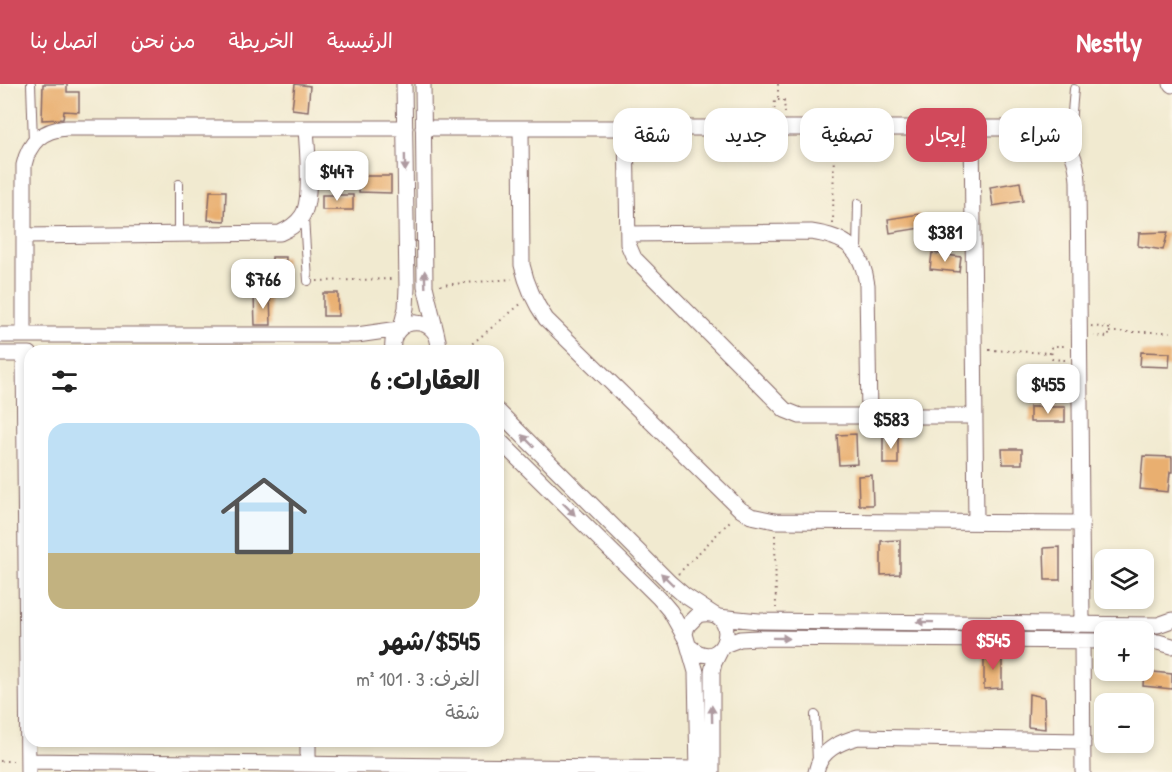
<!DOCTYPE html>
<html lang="ar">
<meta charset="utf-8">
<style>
:root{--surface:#fff;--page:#f2f2f2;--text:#222;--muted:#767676;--accent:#d1495b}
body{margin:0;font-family:"Patrick Hand","Playpen Sans Arabic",sans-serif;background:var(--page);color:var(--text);direction:rtl;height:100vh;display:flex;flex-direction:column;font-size:22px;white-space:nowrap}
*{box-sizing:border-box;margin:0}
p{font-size:20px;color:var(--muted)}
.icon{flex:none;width:33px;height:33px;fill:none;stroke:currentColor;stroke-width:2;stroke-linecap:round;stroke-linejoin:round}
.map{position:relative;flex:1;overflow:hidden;direction:ltr}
.sheet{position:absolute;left:24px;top:261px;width:480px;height:402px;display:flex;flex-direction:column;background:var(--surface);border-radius:18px;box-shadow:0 3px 9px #0003;direction:rtl}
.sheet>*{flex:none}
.guide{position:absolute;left:522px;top:24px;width:560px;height:54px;direction:rtl;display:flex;gap:12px}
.tools{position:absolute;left:1094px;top:465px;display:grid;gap:12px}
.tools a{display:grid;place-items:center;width:60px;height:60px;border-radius:12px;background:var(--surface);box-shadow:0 3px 9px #0003;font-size:30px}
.price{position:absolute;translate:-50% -51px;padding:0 14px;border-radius:12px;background:#fff;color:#222;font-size:20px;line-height:39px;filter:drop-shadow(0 2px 3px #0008)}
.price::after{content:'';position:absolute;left:50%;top:36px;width:18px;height:14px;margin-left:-9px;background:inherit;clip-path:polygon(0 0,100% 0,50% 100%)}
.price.on{background:var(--accent);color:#fff}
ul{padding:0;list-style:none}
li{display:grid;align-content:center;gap:12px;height:318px;padding:0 24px}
li span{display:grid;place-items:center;height:186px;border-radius:18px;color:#555}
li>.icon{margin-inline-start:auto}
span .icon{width:108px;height:108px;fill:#fffc;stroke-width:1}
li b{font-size:26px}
h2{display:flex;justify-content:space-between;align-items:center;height:72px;padding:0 24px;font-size:26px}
.chip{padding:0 21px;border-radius:18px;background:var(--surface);box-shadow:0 3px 9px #0003;font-size:21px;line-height:54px}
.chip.on{background:var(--accent);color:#fff}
header{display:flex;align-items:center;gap:36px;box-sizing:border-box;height:84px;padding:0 30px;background:var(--accent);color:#fff}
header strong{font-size:28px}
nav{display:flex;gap:33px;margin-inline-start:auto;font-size:21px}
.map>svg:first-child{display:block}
.building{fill:#e9af70}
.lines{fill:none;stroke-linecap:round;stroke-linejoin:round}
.service-casing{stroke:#846665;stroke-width:10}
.minor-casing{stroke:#846665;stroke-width:17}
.path{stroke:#846665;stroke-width:2;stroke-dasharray:1.5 4.5;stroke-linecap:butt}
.service{stroke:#fff;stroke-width:8}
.minor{stroke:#fff;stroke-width:15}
.oneway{fill:#ae9aa0}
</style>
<header>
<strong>Nestly</strong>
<nav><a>الرئيسية</a><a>الخريطة</a><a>من نحن</a><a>اتصل بنا</a></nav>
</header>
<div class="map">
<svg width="1172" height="688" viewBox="0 0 1172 688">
<rect width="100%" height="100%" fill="#fcf5e5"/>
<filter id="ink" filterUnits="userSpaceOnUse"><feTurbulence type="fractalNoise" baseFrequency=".0167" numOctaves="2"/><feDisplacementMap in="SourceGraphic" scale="12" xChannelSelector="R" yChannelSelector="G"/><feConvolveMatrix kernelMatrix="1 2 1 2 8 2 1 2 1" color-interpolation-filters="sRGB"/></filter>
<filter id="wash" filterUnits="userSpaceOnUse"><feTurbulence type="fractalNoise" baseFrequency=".008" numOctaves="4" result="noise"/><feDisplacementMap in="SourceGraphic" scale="24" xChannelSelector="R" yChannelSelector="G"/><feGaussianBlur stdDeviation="1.35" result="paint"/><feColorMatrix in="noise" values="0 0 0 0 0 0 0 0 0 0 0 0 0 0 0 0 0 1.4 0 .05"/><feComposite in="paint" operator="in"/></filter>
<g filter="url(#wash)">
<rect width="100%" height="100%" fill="#f1ead0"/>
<g id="blocks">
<!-- building -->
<path class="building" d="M43,0h24v8h12v20l-15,-1 -1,8 -21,1z
M295,0l15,2 -2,25 -16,-2z
M360,92h31v17l-32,-1z
M1020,98l3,19 -30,5 -3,-19z
M210,107h16l-1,30 -17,-1z
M322,111h31v15h-31z
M919,130l2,14 -31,5 -2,-14z
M1168,148l-5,18 -25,-4 1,-13z
M932,169l29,4 -2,15 -29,-3z
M272,173h14l-1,29h-14z
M323,209h15v23h-15z
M270,211l1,30h-16l-1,-29z
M1141,268l29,1 -1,14 -29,-1z
M1030,323h35v15h-35z
M856,350l1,30 -18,1 -2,-30z
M883,351h15v29h-15z
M1002,365h20v15h-19z
M1143,372l29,1v15h-2l-2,20 -28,-3z
M872,391l1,30h-14l-1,-29z
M900,456v34l-19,1v-34z
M1060,463v33h-15l-1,-32z
M984,569h18v35l-18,1z
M1144,587l28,3v15l-29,-3z
M1029,610l15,3 1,32 -17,-2z"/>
</g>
</g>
<g filter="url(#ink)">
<use href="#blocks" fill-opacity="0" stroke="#846665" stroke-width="1.5"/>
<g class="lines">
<defs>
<path id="service" d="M31,0l2,58
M1069,63l5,-58
M179,100v51
M304,133l4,64
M857,168l1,-49
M815,631l2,46"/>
<path id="minor" d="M423,0l2,202 12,50
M1171,0l1,1
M423,44h606c34,4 47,20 49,53l4,443
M521,44l1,137c5,21 12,37 24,54l195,191 10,6 24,5 307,2
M626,44l2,116 6,14 151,152 15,6h175
M972,44l4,394
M628,150l183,-2c36,5 51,17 56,53l2,131
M24,152l256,-3c9,-4 16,-8 22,-17 11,-15 5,-68 4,-88
M401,244l5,-20 1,-20 -3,-204
M0,251h357l42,-6
M24,251v-170c5,-23 18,-35 42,-37h339
M393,267c-5,-38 51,-37 45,0
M0,270h30
M24,270l4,418
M498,327l172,172 14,12 29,19
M498,355l161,159 11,13 17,30
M718,533l41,4 399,4 14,-5
M1082,557l1,131
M1143,558h15l14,4
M724,561l16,-6 18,-1 346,3
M690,563c37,31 54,-43 8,-32l-11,11 -2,8 11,38 2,100
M308,657v23
M28,677l669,8
M712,688v-100l2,-9 8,-16
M816,688c4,-22 24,-30 42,-35l225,4"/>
</defs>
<!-- service casing -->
<use href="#service" class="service-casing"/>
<!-- minor casing -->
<use href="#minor" class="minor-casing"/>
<!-- path -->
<path class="path" d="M778,0v15
M774,31l1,-15h9l1,13
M833,140l1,-84
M317,197l75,-2
M440,201l72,-6
M1091,242l18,2v9l-15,-1
M1109,248h63
M989,266l62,3
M463,267l59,-48
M1065,276l-13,-1 -1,-11 2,-2h12
M775,451l1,73
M678,490l53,-54
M0,677h13"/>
<!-- service -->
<use href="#service" class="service"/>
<!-- minor -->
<use href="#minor" class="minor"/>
</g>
<!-- one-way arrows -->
<defs><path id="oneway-solid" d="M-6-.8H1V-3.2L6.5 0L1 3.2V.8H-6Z" transform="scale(1.5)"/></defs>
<g class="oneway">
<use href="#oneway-solid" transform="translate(405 79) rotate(89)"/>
<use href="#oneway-solid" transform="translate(425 195) rotate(-92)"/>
<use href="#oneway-solid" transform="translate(528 357) rotate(-135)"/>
<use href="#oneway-solid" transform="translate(569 425) rotate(45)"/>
<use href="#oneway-solid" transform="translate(667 495) rotate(-136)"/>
<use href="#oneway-solid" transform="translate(925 538) rotate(-179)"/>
<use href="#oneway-solid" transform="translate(781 554) rotate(1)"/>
<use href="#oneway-solid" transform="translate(712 630) rotate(-91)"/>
</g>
</g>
</svg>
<div class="tools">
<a><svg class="icon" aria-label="layers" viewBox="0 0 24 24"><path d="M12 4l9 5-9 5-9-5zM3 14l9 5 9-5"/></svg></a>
<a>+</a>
<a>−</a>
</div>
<b class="price" style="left:337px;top:118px">$447</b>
<b class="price" style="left:945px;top:179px">$381</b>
<b class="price" style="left:263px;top:226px">$766</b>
<b class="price" style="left:1048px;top:331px">$455</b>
<b class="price" style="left:891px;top:366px">$583</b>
<b class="price on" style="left:993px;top:587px">$545</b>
<div class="guide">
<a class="chip">شراء</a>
<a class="chip on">إيجار</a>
<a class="chip">تصفية</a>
<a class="chip">جديد</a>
<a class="chip">شقة</a>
</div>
<section class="sheet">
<h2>العقارات: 6<svg class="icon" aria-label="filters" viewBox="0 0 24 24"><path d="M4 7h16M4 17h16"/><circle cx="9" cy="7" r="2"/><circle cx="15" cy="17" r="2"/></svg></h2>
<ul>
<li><span style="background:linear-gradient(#bfe0f5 70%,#c2b280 0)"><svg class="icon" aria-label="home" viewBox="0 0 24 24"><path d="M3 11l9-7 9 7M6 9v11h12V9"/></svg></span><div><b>$545/شهر</b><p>الغرف: 3 · 101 m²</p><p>شقة</p></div></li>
</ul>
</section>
</div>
